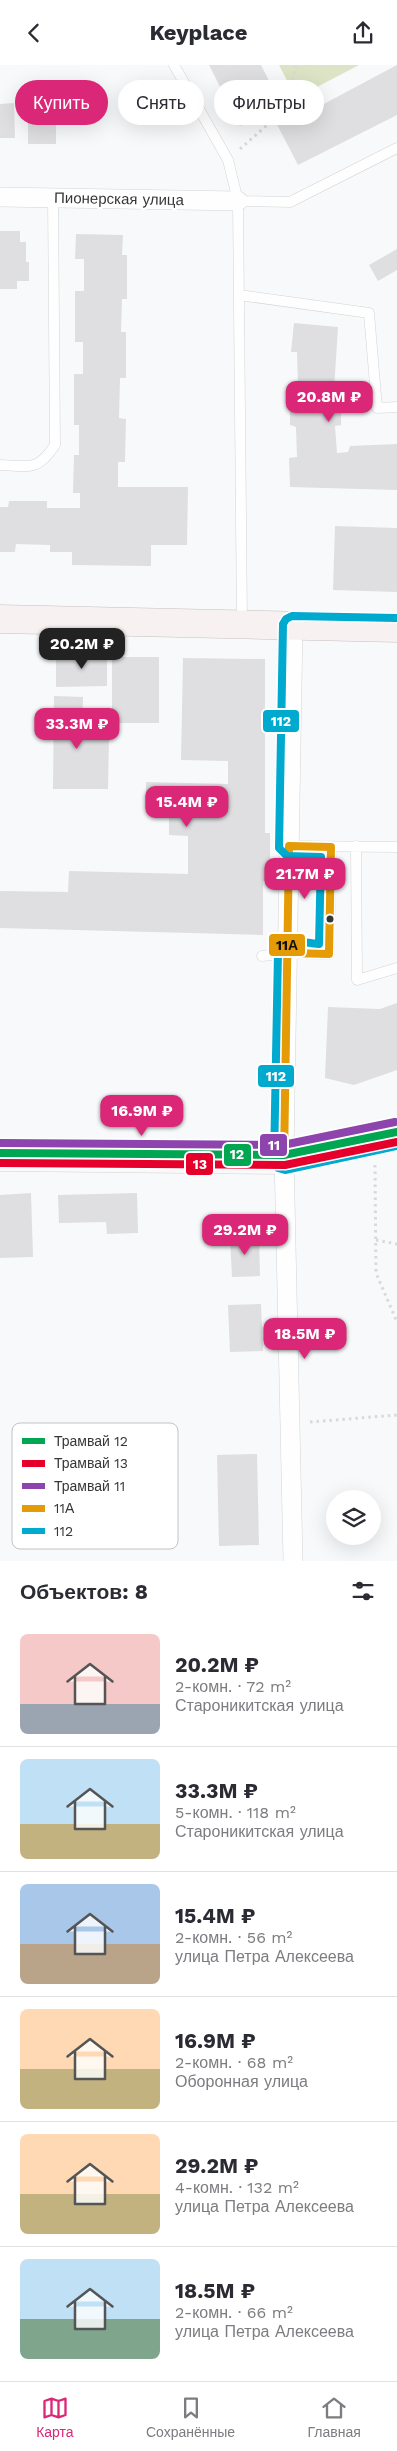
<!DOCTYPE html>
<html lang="ru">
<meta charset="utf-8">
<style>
:root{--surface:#fff;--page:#f2f2f3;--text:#2b2b33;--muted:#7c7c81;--line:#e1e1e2;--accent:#db2777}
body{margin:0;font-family:"Work Sans",sans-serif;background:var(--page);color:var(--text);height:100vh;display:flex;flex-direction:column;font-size:19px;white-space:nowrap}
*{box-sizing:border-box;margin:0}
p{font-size:16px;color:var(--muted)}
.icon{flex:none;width:28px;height:28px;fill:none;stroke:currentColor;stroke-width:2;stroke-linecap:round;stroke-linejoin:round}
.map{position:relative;height:1496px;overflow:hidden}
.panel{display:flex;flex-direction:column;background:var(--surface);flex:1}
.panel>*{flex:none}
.guide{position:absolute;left:15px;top:15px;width:368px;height:45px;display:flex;gap:10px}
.buttons{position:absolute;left:326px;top:1425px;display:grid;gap:10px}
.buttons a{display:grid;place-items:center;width:55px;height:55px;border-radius:50%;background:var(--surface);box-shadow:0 5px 20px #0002;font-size:25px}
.price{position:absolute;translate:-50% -42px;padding:0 11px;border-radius:10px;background:var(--accent);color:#fff;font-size:16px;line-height:32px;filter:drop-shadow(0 1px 2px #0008)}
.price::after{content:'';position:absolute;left:50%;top:30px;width:15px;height:11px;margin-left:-8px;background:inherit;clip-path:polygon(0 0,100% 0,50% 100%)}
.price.selected{background:#222;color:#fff}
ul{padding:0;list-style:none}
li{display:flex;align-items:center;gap:15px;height:125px;padding:0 20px}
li+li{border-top:1px solid var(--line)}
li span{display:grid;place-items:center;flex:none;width:140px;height:100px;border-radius:8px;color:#555}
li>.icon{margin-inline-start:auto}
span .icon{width:60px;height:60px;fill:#fffc;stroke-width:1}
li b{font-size:21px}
h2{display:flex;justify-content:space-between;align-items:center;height:60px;padding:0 20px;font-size:21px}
.tag{padding:0 18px;border-radius:22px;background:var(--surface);box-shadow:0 5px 20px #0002;font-size:18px;line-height:45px}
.tag.selected{background:var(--accent);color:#fff}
header{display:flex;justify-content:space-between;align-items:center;height:65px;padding:0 20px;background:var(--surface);font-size:22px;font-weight:700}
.tab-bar{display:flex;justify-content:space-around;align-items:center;height:70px;border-top:1px solid var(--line);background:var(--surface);font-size:14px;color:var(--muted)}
.tab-bar a{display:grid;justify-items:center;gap:2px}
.tab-bar .selected{color:var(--accent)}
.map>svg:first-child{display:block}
.green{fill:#dbe5c5}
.building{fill:#dfdfe1}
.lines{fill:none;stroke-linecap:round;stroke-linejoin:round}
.service-casing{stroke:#d2d4d5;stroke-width:11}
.minor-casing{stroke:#d2d4d5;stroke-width:20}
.secondary-casing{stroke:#d2d4d5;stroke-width:29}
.primary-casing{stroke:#c9bfbe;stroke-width:29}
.path{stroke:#d8d9da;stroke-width:3;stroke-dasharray:2.5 4;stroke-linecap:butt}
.service{stroke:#fefefe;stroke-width:10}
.minor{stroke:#fefefe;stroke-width:19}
.secondary{stroke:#faf8f8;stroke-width:28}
.primary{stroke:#f7f1f1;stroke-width:28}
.bus-1-casing{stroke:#fff;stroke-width:11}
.bus-2-casing{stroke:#fff;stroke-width:11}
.bus-1{stroke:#e49b06;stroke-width:8}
.bus-2{stroke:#00a9ce;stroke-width:8}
.tram-1-casing{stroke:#fff;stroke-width:11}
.tram-2-casing{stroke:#fff;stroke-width:11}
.tram-3-casing{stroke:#fff;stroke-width:11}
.tram-1{stroke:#00a651;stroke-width:8}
.tram-2{stroke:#e4002b;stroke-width:8}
.tram-3{stroke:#8e44ad;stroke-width:8}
.bus-dot{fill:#343638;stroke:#fff;stroke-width:2}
.labels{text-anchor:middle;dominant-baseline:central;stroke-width:5;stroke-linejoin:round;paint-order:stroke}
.street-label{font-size:15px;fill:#343638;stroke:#fff}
.key{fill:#fff;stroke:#c2c3c3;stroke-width:1}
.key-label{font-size:14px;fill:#343638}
.line-badge{stroke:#fff;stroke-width:2}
.badge-label{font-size:14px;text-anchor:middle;font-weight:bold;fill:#fff}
.pale-badge-label{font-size:14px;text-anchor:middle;font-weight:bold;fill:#111}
</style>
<header><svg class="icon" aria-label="back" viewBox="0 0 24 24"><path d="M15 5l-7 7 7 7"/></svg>Keyplace<svg class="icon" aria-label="share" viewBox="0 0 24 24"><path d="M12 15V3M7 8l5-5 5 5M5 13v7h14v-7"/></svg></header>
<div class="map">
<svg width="397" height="1496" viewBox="0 0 397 1496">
<rect width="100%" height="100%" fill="#f7f9fb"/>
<!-- green -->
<path class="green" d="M279,0h80l-63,33z"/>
<!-- building -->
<path class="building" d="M209,0h52l29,57 107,-57v50l-99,50 -28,-54 -30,15z
M14,38l1,35h-15v-34z
M28,41h28v38h-28z
M0,166h20v11h6v20h3v19h-12v8h-17z
M76,169l47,1 -1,20h5v44h-5l-1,33h5v46h-6l-1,40 7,1 -1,43h-7v25h70l-1,58h-36v21l-79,-1v-13h-22v-7l-34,-1 -1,8h-15v-45h8l1,-6h38v7h33v-15h-7l1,-38h5v-30h-5v-51h9v-32h-8v-51h9v-32h-9z
M397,184v21l-19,11 -9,-16z
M294,258l44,4 -4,63 7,1v34l-6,1 2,27 11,-1 2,-6 47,-2v46l-107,-3 -1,-29 8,-1 -1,-30 -6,-2v-42l8,1 -1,-32h-6z
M335,461l62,2v64l-64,-2z
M107,588v33l-51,1v-33z
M112,592h47v66h-47z
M183,593l82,1v174h5v48h-7v54l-263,-7v-37l68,1 1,-21 119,3v-38l-19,-1v-22l-23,-1v-30l82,2v-23l-47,-1z
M54,631l29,1 -1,40h27l-1,52h-55z
M397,938v67l-43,15 -29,-7 3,-71 52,2z
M31,1128l2,64 -33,1v-63z
M137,1128l1,40 -31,1 -1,-12 -47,1 -1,-28z
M259,1171l1,40 -28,1 -2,-40z
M261,1239l2,47 -33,1 -2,-47z
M257,1389l2,91 -40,1 -2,-91z"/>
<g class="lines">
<defs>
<path id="service" d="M174,0l54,95 10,41 4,422
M238,136l52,1 107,-54
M239,230l130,18 8,95 20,-1
M0,400c30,1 37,7 55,-20l-2,-247
M289,781l108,1
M356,781l1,134 40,-12
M262,891l26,-3 41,1 2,-107"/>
<path id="minor" d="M0,132l238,4
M293,1496l-9,-406 9,-529"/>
<path id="secondary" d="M0,1092l284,3 113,-24"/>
<path id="primary" d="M0,554l397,9"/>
</defs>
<!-- service casing -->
<use href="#service" class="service-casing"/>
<!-- minor casing -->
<use href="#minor" class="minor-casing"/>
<!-- secondary casing -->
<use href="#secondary" class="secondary-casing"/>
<!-- primary casing -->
<use href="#primary" class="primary-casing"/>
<!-- path -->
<path class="path" d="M240,84l34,-30 11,-7 11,-47
M375,1100l1,108 21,49
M376,1175l21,4
M310,1357l87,-7"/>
<!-- service -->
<use href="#service" class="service"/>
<!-- minor -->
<use href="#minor" class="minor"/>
<!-- secondary -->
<use href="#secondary" class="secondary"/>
<!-- primary -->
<use href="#primary" class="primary"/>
<defs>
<path id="bus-1" d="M0,1092l284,3
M284,1095l5,-314 42,1 -2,107 -41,-1"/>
<path id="bus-2" d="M397,553l-105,-2 -6,3 -3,5 -4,224 8,8 34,1 -2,87c-12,-1 -36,-6 -41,8l-4,209 4,7 7,2 112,-24"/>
</defs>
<!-- bus-1 casing -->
<use href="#bus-1" class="bus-1-casing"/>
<!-- bus-2 casing -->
<use href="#bus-2" class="bus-2-casing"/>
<!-- bus-1 -->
<use href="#bus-1" class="bus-1"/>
<!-- bus-2 -->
<use href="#bus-2" class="bus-2"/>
<defs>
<path id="tram-1" d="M0,1088l284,2 113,-23"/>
<path id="tram-2" d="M0,1098l285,2 112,-23"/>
<path id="tram-3" d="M0,1078l283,2 112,-23"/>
</defs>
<!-- tram-1 casing -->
<use href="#tram-1" class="tram-1-casing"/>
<!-- tram-2 casing -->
<use href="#tram-2" class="tram-2-casing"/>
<!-- tram-3 casing -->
<use href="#tram-3" class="tram-3-casing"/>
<!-- tram-1 -->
<use href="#tram-1" class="tram-1"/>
<!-- tram-2 -->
<use href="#tram-2" class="tram-2"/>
<!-- tram-3 -->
<use href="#tram-3" class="tram-3"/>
</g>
<!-- markers -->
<circle class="bus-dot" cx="330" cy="854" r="4.5"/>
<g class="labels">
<!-- street labels -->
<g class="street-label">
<text transform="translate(119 134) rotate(1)">Пионерская улица</text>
</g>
</g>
<!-- legend -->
<rect x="12" y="1358" width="166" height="126" rx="8" class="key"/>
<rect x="22" y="1373" width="23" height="6" fill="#00a651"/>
<rect x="22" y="1395" width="23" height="7" fill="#e4002b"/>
<rect x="22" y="1418" width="23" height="6" fill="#8e44ad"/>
<rect x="22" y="1440" width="23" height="7" fill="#e49b06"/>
<rect x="22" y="1463" width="23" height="6" fill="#00a9ce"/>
<g class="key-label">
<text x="54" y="1381">Трамвай 12</text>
<text x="54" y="1403">Трамвай 13</text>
<text x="54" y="1426">Трамвай 11</text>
<text x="54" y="1448">11А</text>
<text x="54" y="1471">112</text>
</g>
<g class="line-badge">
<rect x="262" y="644" width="38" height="24" rx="5" fill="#00a9ce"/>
<rect x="268" y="868" width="38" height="24" rx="5" fill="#e49b06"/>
<rect x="257" y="999" width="38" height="24" rx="5" fill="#00a9ce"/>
<rect x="259" y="1068" width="29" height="24" rx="5" fill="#8e44ad"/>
<rect x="223" y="1078" width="29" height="24" rx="5" fill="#00a651"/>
<rect x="185" y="1087" width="29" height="24" rx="5" fill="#e4002b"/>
</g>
<g class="badge-label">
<text x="281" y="661">112</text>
<text x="276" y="1016">112</text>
<text x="274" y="1085">11</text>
<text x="237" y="1094">12</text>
<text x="200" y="1104">13</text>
</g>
<g class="pale-badge-label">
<text x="287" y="885">11А</text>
</g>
</svg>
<div class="buttons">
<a><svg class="icon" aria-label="layers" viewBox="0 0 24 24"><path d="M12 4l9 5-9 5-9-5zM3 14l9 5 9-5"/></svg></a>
</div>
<b class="price" style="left:329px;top:358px">20.8M ₽</b>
<b class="price selected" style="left:82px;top:605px">20.2M ₽</b>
<b class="price" style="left:77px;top:685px">33.3M ₽</b>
<b class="price" style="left:187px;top:763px">15.4M ₽</b>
<b class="price" style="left:305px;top:835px">21.7M ₽</b>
<b class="price" style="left:142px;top:1072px">16.9M ₽</b>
<b class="price" style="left:245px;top:1191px">29.2M ₽</b>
<b class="price" style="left:305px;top:1295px">18.5M ₽</b>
<div class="guide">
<a class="tag selected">Купить</a>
<a class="tag">Снять</a>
<a class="tag">Фильтры</a>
</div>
</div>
<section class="panel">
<h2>Объектов: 8<svg class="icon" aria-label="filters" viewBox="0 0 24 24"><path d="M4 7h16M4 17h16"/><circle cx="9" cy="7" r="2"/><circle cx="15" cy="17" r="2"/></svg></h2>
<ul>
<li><span style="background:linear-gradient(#f6c9c9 70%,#9aa5b1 0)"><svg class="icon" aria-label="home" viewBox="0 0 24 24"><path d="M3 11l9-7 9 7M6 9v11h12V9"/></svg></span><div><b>20.2M ₽</b><p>2-комн. · 72 m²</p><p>Староникитская улица</p></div></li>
<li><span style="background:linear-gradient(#bfe0f5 65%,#c2b280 0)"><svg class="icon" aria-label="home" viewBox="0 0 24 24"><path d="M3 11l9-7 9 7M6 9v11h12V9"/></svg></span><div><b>33.3M ₽</b><p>5-комн. · 118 m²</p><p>Староникитская улица</p></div></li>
<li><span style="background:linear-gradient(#a9c7e8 60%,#b9a48a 0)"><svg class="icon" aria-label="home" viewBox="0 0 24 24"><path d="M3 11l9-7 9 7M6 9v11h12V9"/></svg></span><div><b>15.4M ₽</b><p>2-комн. · 56 m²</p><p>улица Петра Алексеева</p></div></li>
<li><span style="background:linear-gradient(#ffd9b3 60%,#c2b280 0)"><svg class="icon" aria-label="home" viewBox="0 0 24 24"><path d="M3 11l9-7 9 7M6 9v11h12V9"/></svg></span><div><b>16.9M ₽</b><p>2-комн. · 68 m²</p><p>Оборонная улица</p></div></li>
<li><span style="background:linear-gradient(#ffd9b3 60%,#c2b280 0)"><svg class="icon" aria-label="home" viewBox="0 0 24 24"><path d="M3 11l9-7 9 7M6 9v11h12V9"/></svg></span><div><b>29.2M ₽</b><p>4-комн. · 132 m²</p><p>улица Петра Алексеева</p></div></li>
<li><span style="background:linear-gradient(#bfe0f5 60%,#7fa58c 0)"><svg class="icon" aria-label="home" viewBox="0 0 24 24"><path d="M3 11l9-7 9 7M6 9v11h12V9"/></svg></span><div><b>18.5M ₽</b><p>2-комн. · 66 m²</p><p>улица Петра Алексеева</p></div></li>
</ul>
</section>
<nav class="tab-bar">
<a class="selected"><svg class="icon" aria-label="map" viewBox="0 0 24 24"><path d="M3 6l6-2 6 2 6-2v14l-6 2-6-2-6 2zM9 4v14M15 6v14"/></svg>Карта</a>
<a><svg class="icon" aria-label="saved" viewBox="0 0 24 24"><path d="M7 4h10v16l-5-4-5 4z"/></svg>Сохранённые</a>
<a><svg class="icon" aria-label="home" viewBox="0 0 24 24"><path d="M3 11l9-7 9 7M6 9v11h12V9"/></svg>Главная</a>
</nav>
